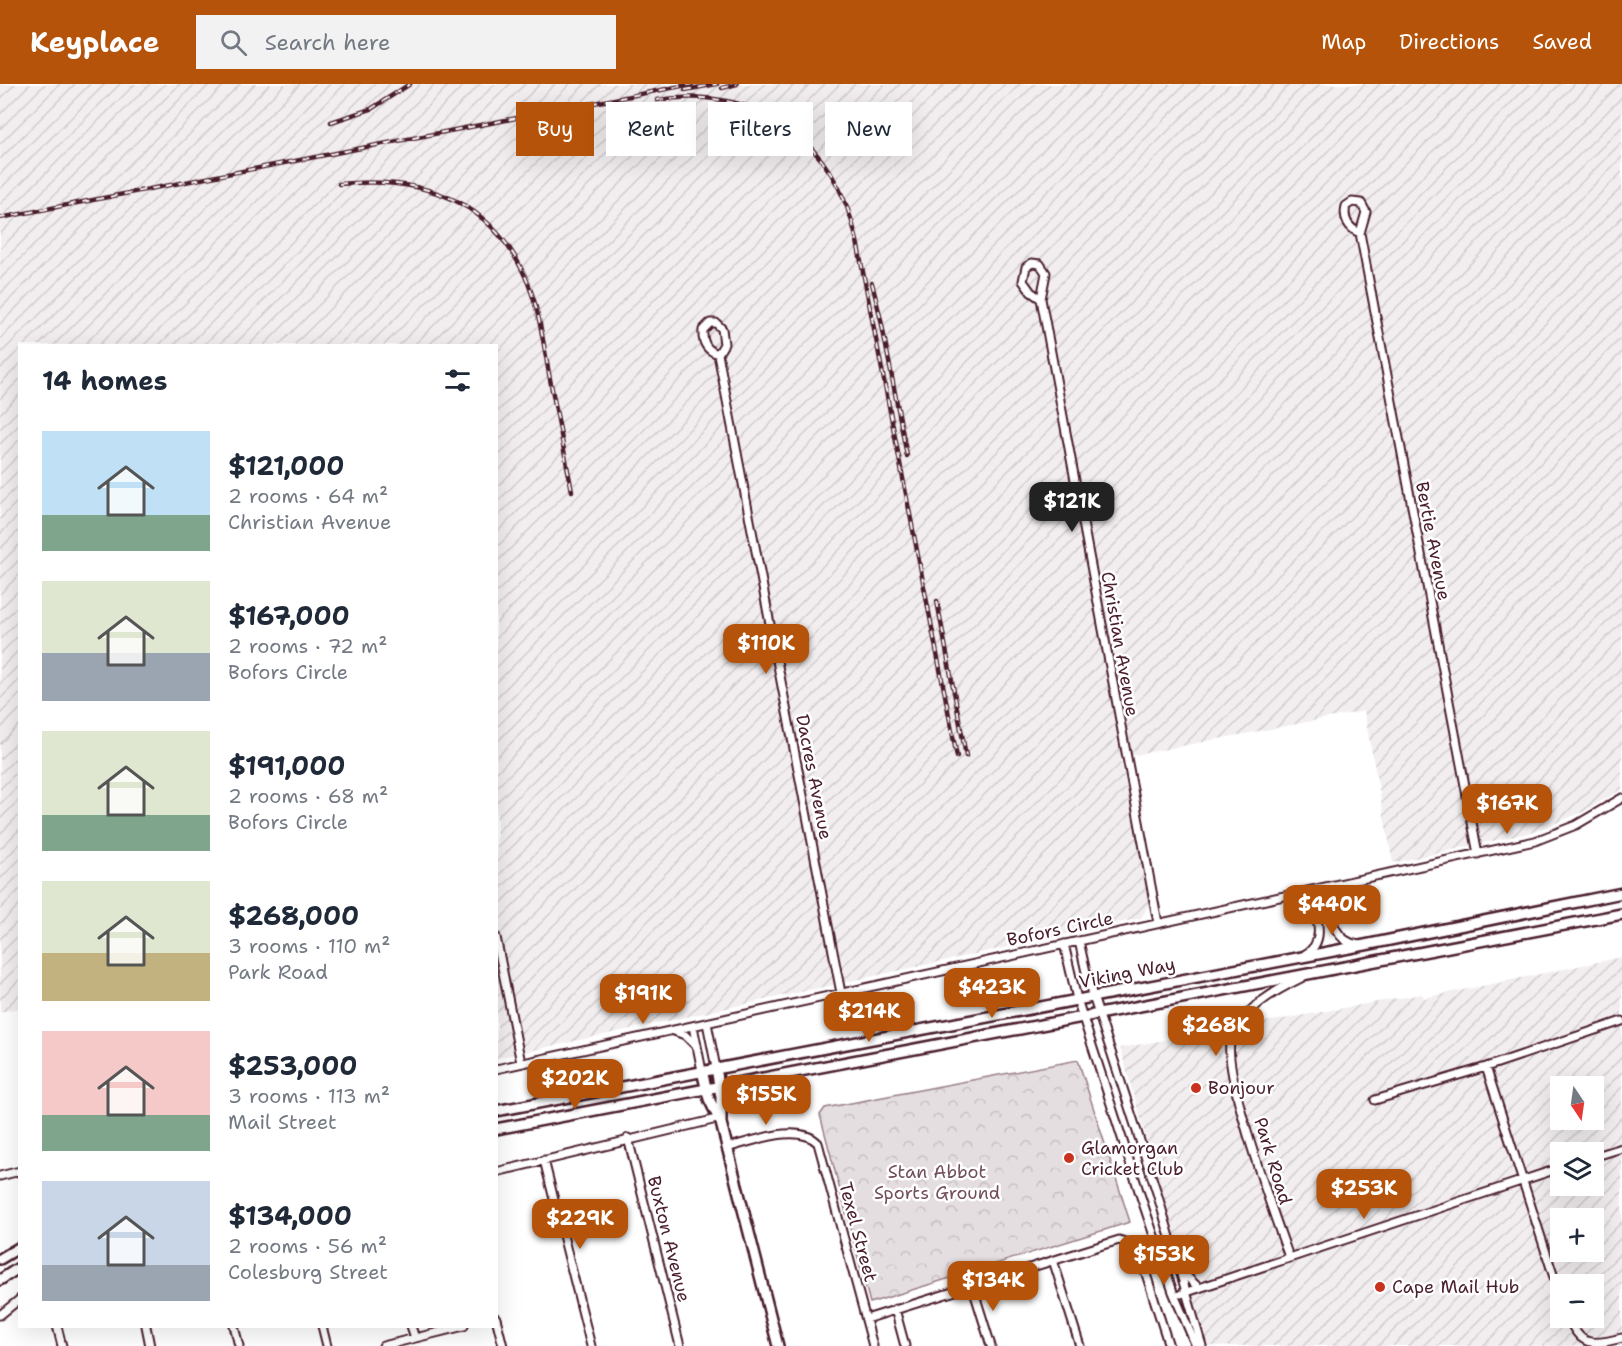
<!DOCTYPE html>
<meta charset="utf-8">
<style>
:root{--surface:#fff;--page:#f2f2f3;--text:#1f2937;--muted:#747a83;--accent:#b45309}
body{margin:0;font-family:"Shantell Sans",sans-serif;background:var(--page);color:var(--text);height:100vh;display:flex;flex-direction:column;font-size:22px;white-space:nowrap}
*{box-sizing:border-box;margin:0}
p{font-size:20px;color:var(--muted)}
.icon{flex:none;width:33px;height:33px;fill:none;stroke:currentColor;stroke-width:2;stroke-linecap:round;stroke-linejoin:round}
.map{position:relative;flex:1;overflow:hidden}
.sheet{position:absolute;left:18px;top:260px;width:480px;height:984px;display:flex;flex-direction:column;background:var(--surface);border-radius:0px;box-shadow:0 6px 24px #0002}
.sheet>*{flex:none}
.banner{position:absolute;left:516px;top:18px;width:570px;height:54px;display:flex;gap:12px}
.needle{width:39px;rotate:167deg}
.controls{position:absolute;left:1550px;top:992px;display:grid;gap:12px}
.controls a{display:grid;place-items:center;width:54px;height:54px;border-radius:0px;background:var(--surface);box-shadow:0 6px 24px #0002;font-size:30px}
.price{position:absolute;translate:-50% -51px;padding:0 14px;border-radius:12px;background:var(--accent);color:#fff;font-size:20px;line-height:39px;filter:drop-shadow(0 2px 3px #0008)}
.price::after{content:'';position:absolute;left:50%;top:36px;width:18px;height:14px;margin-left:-9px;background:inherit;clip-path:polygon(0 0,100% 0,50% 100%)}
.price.selected{background:#222;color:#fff}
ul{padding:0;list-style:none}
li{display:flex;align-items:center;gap:18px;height:150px;padding:0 24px}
li span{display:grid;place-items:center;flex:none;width:168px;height:120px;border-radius:0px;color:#555}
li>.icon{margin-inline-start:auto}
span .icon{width:72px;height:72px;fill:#fffc;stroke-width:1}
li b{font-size:26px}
h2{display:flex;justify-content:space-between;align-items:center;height:72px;padding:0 24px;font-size:26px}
.tag{padding:0 21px;border-radius:0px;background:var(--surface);box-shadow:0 6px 24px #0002;font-size:21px;line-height:54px}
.tag.selected{background:var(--accent);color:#fff}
header{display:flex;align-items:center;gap:36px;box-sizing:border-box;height:84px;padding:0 30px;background:var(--accent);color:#fff}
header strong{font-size:28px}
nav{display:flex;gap:33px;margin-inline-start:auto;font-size:21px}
.search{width:420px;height:54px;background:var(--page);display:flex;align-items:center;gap:15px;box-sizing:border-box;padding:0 21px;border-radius:0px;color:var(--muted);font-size:22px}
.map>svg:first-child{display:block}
.industrial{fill:url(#industrial-furrows);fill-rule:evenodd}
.park{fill:url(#park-crowns);stroke:#987e86;stroke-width:1.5}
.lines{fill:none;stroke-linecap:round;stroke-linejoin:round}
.street-casing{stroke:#4a1f2b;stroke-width:11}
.secondary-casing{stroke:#4a1f2b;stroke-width:14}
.street{stroke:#fff;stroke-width:7}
.secondary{stroke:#fff;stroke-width:9}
.rail-casing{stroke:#4a1f2b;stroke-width:4.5}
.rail{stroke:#fff;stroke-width:2;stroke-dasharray:7;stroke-linecap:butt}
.poi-dot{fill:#c8321e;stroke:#fff;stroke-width:2}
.labels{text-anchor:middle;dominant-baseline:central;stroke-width:5;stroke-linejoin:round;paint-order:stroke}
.street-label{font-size:18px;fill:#4a1f2b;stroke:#fff}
.poi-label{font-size:18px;fill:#4a1f2b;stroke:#fff;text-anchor:start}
.park-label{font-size:18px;fill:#714f58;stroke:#fff}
</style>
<header>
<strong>Keyplace</strong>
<div class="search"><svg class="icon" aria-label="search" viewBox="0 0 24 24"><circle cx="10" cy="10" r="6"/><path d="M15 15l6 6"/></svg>Search here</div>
<nav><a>Map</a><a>Directions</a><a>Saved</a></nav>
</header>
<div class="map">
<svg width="1622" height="1262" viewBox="0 0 1622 1262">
<defs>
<pattern id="industrial-furrows" width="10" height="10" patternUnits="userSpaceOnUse" patternTransform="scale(1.5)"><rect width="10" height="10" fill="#f2eeef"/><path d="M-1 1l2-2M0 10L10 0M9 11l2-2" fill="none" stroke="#d1cccd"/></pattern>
<pattern id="park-crowns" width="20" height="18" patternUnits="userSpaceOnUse" patternTransform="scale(1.5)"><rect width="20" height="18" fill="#e5dee0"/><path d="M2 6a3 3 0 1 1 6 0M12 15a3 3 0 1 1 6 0" fill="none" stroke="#c6bec0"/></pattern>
</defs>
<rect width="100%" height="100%" fill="#fff"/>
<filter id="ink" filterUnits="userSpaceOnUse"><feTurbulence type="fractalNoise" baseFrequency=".0167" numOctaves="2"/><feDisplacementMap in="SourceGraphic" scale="12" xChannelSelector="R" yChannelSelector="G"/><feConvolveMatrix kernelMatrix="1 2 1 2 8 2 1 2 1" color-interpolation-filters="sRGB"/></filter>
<g filter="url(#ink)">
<!-- industrial -->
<path class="industrial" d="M0,0h1622v705l-39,23 -50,20 -140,31 -29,-152 -244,47 32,141 -11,19 -644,140 -1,-713h-476v663l-20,4z
M1622,873v389h-415l-87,-298 302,-54 2,4zM1560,1002h33v33h-33zM1560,1068h33v33h-33zM1560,1134h33v33h-33zM1560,1200h33v33h-33z"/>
<!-- park -->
<path class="park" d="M1078,976l52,162 -260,81 -50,-188 5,-7z"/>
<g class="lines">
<defs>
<path id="street" d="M1352,118l9,1 5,9 -6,21c-12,-5 -17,-15 -14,-27z
M1360,149l118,621
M1041,215l-10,-7 -8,-11 3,-14 6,-4 8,1 6,9 -5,26 117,624
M710,239h6l6,6 2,15 -6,10c-12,-4 -16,-12 -15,-24z
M718,270l123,639
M1326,804c5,23 4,53 33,57
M496,853l25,126
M1079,857l9,40 69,212 45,153
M1064,860l13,55 64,198 32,95 23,54
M1304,871c25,-13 11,-42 6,-64
M707,939l9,45
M693,942l9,45
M674,947l11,4 11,11
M1486,983l74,229
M496,985l1039,-228 41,-16 46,-27
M1375,1016l111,-33 136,-46
M628,1054l52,208
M726,1064c25,-6 73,-26 92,-5l55,203
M1593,1073l29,-9
M544,1076l47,186
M496,1088l225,-54
M0,1092l20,-5
M1289,1173c-13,-37 -69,-189 -58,-218 11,-30 45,-49 72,-62
M1053,1176l27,86
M1180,1186l19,18
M972,1201l19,61
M1181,1210l379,-126
M895,1225l10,37
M0,1231l20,-16
M1568,1233c12,29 23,29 54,21
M496,1234l7,28
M866,1235l253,-79 12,4 8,8 30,94
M57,1242l5,20
M146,1242l4,20
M234,1242l5,20
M322,1242l5,20
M411,1242l4,12
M383,1262l81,-20"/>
<path id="secondary" d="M716,984l5,29v24
M702,987l7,28 12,24 57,223
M496,1027l869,-166 257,-52
M496,1045l1126,-215
M0,1175l20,-12
M0,1196l20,-13"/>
</defs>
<!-- street casing -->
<use href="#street" class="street-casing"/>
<!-- secondary casing -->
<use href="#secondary" class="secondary-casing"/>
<!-- street -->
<use href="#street" class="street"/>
<!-- secondary -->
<use href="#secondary" class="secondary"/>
<defs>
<path id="rail" d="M722,4l15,-4
M685,6l32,-6
M657,16c103,-15 178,40 200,141l100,516
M331,38l40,-13 39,-25
M339,100c80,-8 150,13 186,92 14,31 18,65 24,98 8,39 15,78 23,117
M0,134l692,-134
M872,199l9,37 26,136
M937,517l29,155"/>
</defs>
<!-- rail casing -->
<use href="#rail" class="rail-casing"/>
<!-- rail -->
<use href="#rail" class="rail"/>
</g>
</g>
<!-- markers -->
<g class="poi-dot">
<circle cx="1196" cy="1004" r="6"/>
<circle cx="1069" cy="1074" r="6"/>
<circle cx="1380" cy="1203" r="6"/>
</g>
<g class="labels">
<!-- street labels -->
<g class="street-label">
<text transform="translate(1433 457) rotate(79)">Bertie Avenue</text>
<text transform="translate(1120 560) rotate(80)">Christian Avenue</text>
<text transform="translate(814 693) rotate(79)">Dacres Avenue</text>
<text transform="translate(1060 845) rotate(-12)">Bofors Circle</text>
<text transform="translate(1127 889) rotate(-11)">Viking Way</text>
<text transform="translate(1273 1077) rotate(73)">Park Road</text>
<text transform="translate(858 1148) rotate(75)">Texel Street</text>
<text transform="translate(669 1155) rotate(76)">Buxton Avenue</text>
</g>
<!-- poi labels -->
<g class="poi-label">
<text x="1208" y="1004">Bonjour</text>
<text x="1081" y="1064">Glamorgan<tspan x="1081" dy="21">Cricket Club</tspan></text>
<text x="1392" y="1203">Cape Mail Hub</text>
</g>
<!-- park labels -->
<g class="park-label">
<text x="937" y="1088">Stan Abbot<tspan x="937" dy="21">Sports Ground</tspan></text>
</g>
</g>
</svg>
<div class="controls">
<a><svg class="needle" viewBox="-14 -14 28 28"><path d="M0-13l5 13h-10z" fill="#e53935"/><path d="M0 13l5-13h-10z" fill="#747a83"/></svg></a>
<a><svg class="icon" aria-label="layers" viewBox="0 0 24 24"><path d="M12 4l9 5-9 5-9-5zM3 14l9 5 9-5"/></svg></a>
<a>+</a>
<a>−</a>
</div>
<b class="price selected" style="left:1072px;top:449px">$121K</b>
<b class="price" style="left:766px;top:591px">$110K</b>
<b class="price" style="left:1507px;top:751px">$167K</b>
<b class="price" style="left:1332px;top:852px">$440K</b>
<b class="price" style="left:992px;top:935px">$423K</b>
<b class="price" style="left:643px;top:941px">$191K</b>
<b class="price" style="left:869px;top:959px">$214K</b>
<b class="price" style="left:1216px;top:973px">$268K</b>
<b class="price" style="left:575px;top:1026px">$202K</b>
<b class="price" style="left:766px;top:1042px">$155K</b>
<b class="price" style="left:1364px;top:1136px">$253K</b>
<b class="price" style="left:580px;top:1166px">$229K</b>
<b class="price" style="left:1164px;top:1202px">$153K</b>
<b class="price" style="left:993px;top:1228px">$134K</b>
<div class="banner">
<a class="tag selected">Buy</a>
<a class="tag">Rent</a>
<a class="tag">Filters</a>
<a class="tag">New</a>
</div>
<section class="sheet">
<h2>14 homes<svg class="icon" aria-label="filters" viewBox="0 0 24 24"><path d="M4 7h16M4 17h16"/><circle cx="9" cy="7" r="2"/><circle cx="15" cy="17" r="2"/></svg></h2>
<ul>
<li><span style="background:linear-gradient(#bfe0f5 70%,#7fa58c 0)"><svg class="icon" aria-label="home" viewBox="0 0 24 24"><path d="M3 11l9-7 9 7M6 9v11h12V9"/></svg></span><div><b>$121,000</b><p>2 rooms · 64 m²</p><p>Christian Avenue</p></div></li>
<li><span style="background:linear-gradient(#dfe7d0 60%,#9aa5b1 0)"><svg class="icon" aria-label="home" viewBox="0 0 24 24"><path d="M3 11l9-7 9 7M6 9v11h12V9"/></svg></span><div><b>$167,000</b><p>2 rooms · 72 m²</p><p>Bofors Circle</p></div></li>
<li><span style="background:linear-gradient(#dfe7d0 70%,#7fa58c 0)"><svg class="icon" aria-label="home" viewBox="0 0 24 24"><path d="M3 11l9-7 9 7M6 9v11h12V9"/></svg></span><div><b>$191,000</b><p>2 rooms · 68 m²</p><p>Bofors Circle</p></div></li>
<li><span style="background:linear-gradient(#dfe7d0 60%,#c2b280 0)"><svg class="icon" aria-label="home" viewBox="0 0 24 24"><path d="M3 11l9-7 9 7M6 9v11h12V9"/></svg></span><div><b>$268,000</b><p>3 rooms · 110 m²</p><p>Park Road</p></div></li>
<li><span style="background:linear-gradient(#f6c9c9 70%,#7fa58c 0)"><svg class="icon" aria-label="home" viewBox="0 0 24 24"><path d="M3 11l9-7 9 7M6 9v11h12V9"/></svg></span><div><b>$253,000</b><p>3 rooms · 113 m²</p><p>Mail Street</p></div></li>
<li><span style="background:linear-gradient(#c9d6e8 70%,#9aa5b1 0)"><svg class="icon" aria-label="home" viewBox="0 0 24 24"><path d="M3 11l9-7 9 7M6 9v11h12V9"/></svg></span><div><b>$134,000</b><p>2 rooms · 56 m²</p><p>Colesburg Street</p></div></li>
</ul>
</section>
</div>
